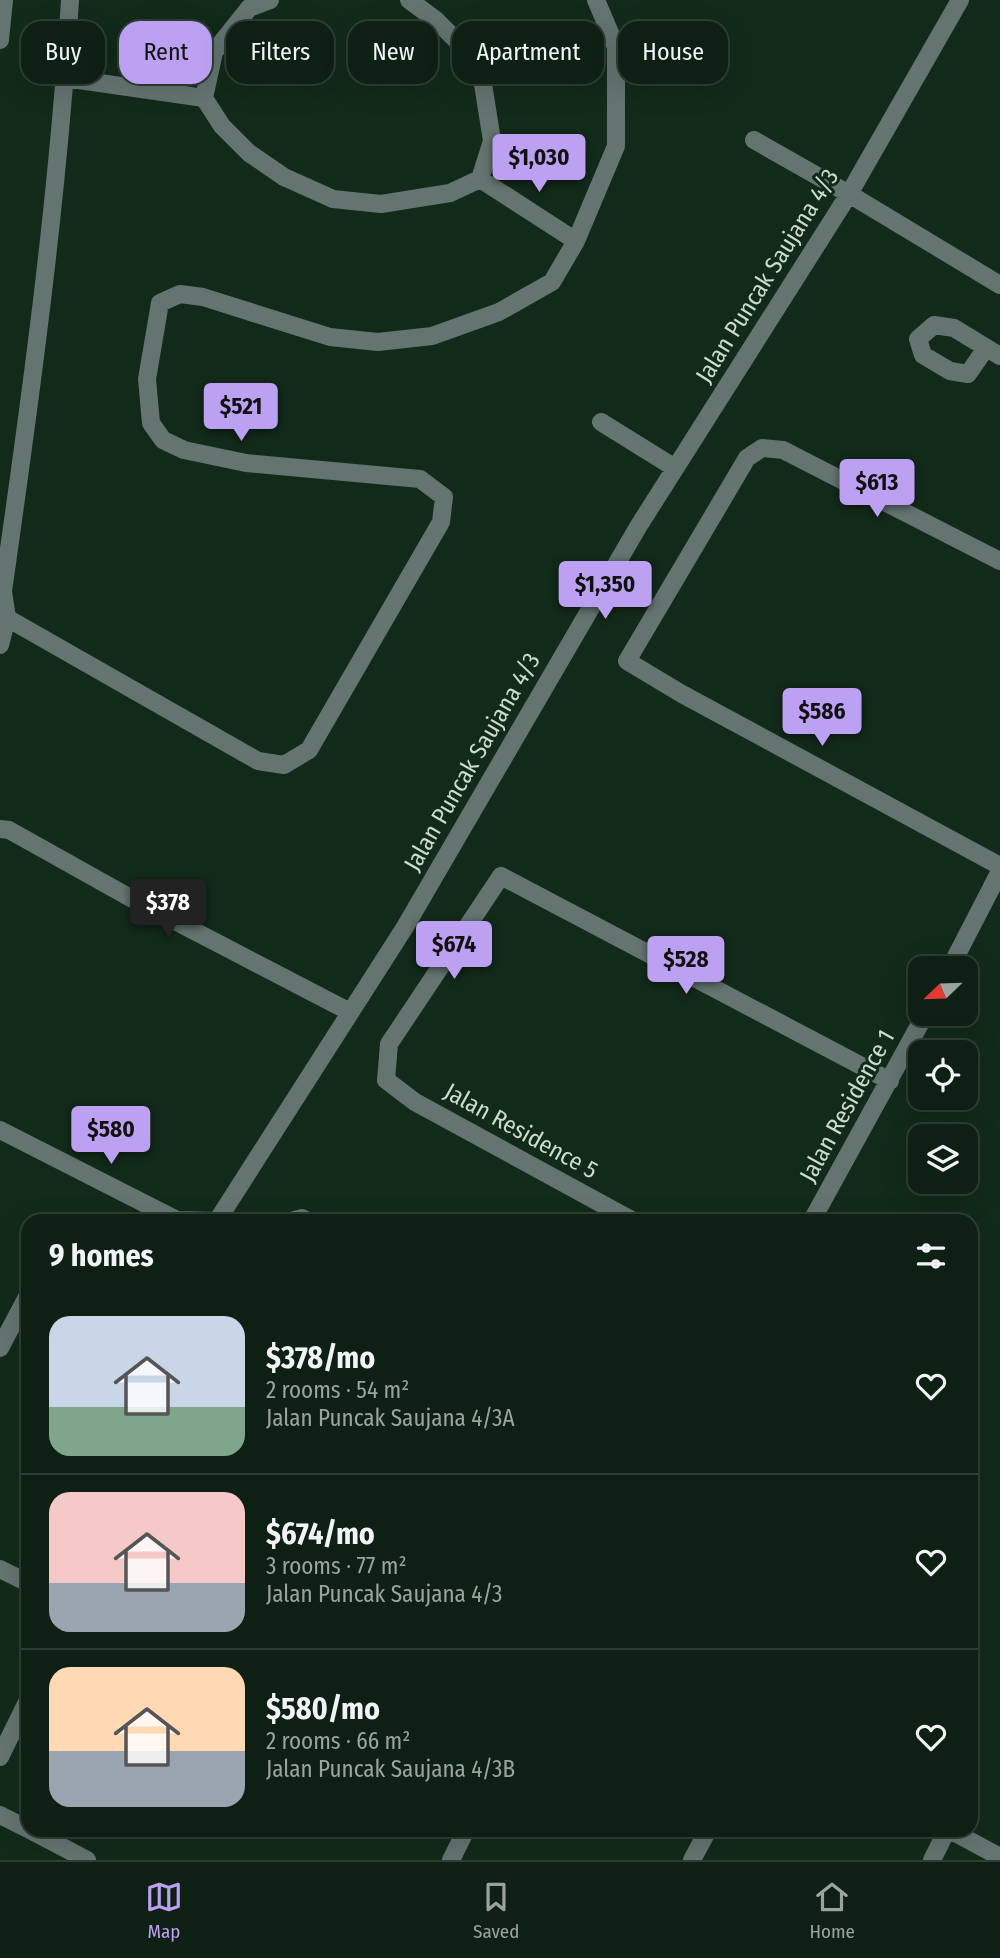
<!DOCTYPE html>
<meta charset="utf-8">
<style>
:root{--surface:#0e2014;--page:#17281d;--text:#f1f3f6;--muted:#9ba3a0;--line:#2e3e34;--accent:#bca0f2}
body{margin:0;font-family:"Fira Sans Condensed",sans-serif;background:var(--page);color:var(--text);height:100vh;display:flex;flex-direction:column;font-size:26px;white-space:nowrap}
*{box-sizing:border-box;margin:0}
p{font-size:23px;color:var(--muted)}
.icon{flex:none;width:38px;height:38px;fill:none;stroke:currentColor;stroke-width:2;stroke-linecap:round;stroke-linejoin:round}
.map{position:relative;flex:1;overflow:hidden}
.drawer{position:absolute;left:21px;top:1214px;width:957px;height:623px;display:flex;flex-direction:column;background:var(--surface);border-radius:21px;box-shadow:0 7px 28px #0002,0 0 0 2px var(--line)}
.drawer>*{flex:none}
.hud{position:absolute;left:21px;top:21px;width:959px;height:63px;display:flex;gap:14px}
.needle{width:46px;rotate:247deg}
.buttons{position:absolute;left:908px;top:956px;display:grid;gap:14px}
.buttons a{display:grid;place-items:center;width:70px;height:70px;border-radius:14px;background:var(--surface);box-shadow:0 7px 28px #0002,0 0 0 2px var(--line);font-size:35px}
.price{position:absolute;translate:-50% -60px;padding:0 16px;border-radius:7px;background:var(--accent);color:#111;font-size:23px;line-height:46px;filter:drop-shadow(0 2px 4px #0008)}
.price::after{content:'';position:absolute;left:50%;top:42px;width:21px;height:16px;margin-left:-10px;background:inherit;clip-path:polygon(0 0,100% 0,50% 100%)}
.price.on{background:#222;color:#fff}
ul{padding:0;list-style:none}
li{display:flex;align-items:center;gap:21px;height:175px;padding:0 28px}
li+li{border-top:2px solid var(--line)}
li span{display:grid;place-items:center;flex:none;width:196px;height:140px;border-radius:21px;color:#555}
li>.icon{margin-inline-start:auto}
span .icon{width:84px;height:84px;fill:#fffc;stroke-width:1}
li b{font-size:30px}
h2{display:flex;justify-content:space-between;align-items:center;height:84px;padding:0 28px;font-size:30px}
.pill{padding:0 24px;border-radius:21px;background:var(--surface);box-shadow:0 7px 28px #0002,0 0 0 2px var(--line);font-size:24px;line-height:63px}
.pill.on{background:var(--accent);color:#111}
.dock{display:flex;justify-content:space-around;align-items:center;height:98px;border-top:2px solid var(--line);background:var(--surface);font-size:19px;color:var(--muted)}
.dock a{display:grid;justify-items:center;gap:4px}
.dock .on{color:var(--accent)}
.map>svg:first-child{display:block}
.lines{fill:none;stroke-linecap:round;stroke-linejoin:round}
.minor{stroke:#647471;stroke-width:18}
.labels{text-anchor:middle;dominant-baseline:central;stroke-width:6;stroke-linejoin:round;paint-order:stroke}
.street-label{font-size:24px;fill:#ccdbd0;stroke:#122a1a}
</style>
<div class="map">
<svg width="1000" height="1860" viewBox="0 0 1000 1860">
<rect width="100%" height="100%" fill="#122a1a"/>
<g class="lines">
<!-- minor -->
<path class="minor" d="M270,0l-21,8 -35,44 -10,46 18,28 27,27 35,24 49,22 48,5 69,-11 30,-14 12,-38 -9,-57 -22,-39 -25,-25 -27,-20
M0,40l4,-40
M65,78l139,20
M754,140l95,54 151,91
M480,179l96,62
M986,348l-18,26 -18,-3 -27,-16 -5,-16 16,-14 20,3 46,28
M601,422l74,46
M1000,561l-217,-111 -21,-2 -15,10 -120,203 55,33 318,172
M7,618l251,143 26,4 25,-15 132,-228 3,-25 -24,-18 -174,-16 -62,-13 -21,-10 -12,-17 -4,-44 13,-76 20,-9 23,3 127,40 48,5 54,-6 67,-24 53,-30 24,-41 40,-95v-99l-20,-47
M0,645l7,-27 -4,-27c28,-196 55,-393 67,-591
M0,829l9,1 118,66 223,116
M950,968l50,-97
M0,1130l177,90 40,1 188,-294 233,-400 211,-333 111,-194
M288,1222l14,-4 8,4
M635,1222l-220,-120 -29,-22 3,-36 112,-168 389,205
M811,1222l115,-209
M0,1348l27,-51
M0,1569l28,14
M0,1757l28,-57
M0,1815l28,14
M30,1830l57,30
M950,1830l50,27
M451,1860l15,-30
M692,1860l16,-30
M932,1860l15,-30"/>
</g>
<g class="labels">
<!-- street labels -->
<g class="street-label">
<text transform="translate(767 276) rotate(-58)">Jalan Puncak Saujana 4/3</text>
<text transform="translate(472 762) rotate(-60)">Jalan Puncak Saujana 4/3</text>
<text transform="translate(847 1106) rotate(-61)">Jalan Residence 1</text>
<text transform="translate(521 1131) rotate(29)">Jalan Residence 5</text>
</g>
</g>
</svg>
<div class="buttons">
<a><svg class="needle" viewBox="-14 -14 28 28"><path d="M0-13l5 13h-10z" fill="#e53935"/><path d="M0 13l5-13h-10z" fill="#9ba3a0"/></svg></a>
<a><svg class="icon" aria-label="locate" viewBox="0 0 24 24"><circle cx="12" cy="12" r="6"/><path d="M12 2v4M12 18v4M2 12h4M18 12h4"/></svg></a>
<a><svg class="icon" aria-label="layers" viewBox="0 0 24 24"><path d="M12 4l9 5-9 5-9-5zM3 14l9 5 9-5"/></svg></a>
</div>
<b class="price" style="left:539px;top:194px">$1,030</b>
<b class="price" style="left:241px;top:443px">$521</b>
<b class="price" style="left:877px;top:519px">$613</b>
<b class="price" style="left:605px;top:621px">$1,350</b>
<b class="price" style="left:822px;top:748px">$586</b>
<b class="price on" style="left:168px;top:939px">$378</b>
<b class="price" style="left:454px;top:981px">$674</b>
<b class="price" style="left:686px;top:996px">$528</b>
<b class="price" style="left:111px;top:1166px">$580</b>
<div class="hud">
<a class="pill">Buy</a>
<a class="pill on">Rent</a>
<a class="pill">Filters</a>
<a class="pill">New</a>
<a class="pill">Apartment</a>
<a class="pill">House</a>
</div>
<section class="drawer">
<h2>9 homes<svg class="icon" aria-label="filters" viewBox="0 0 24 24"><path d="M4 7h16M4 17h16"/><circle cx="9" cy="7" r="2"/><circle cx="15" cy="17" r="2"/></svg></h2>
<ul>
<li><span style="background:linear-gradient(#c9d6e8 65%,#7fa58c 0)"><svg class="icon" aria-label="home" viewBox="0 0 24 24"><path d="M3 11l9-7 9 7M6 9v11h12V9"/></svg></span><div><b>$378/mo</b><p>2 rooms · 54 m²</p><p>Jalan Puncak Saujana 4/3A</p></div><svg class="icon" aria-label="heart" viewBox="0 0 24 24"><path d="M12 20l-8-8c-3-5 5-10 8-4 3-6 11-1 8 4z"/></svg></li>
<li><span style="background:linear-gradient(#f6c9c9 65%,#9aa5b1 0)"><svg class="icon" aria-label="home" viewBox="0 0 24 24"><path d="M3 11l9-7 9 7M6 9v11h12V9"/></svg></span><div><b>$674/mo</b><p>3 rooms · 77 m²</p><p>Jalan Puncak Saujana 4/3</p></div><svg class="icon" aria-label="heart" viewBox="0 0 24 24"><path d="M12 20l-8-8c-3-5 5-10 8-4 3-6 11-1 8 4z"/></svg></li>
<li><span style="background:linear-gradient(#ffd9b3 60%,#9aa5b1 0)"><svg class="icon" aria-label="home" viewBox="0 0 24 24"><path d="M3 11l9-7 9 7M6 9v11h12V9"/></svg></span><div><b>$580/mo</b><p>2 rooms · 66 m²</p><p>Jalan Puncak Saujana 4/3B</p></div><svg class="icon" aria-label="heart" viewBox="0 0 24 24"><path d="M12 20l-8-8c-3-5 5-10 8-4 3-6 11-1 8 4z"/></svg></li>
</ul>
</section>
</div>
<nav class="dock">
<a class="on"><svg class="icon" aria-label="map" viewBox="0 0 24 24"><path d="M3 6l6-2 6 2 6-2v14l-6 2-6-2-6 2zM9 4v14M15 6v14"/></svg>Map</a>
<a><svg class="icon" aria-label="saved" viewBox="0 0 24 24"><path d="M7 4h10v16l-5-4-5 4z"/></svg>Saved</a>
<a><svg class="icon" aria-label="home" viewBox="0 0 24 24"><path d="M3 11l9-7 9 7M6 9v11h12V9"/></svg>Home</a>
</nav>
